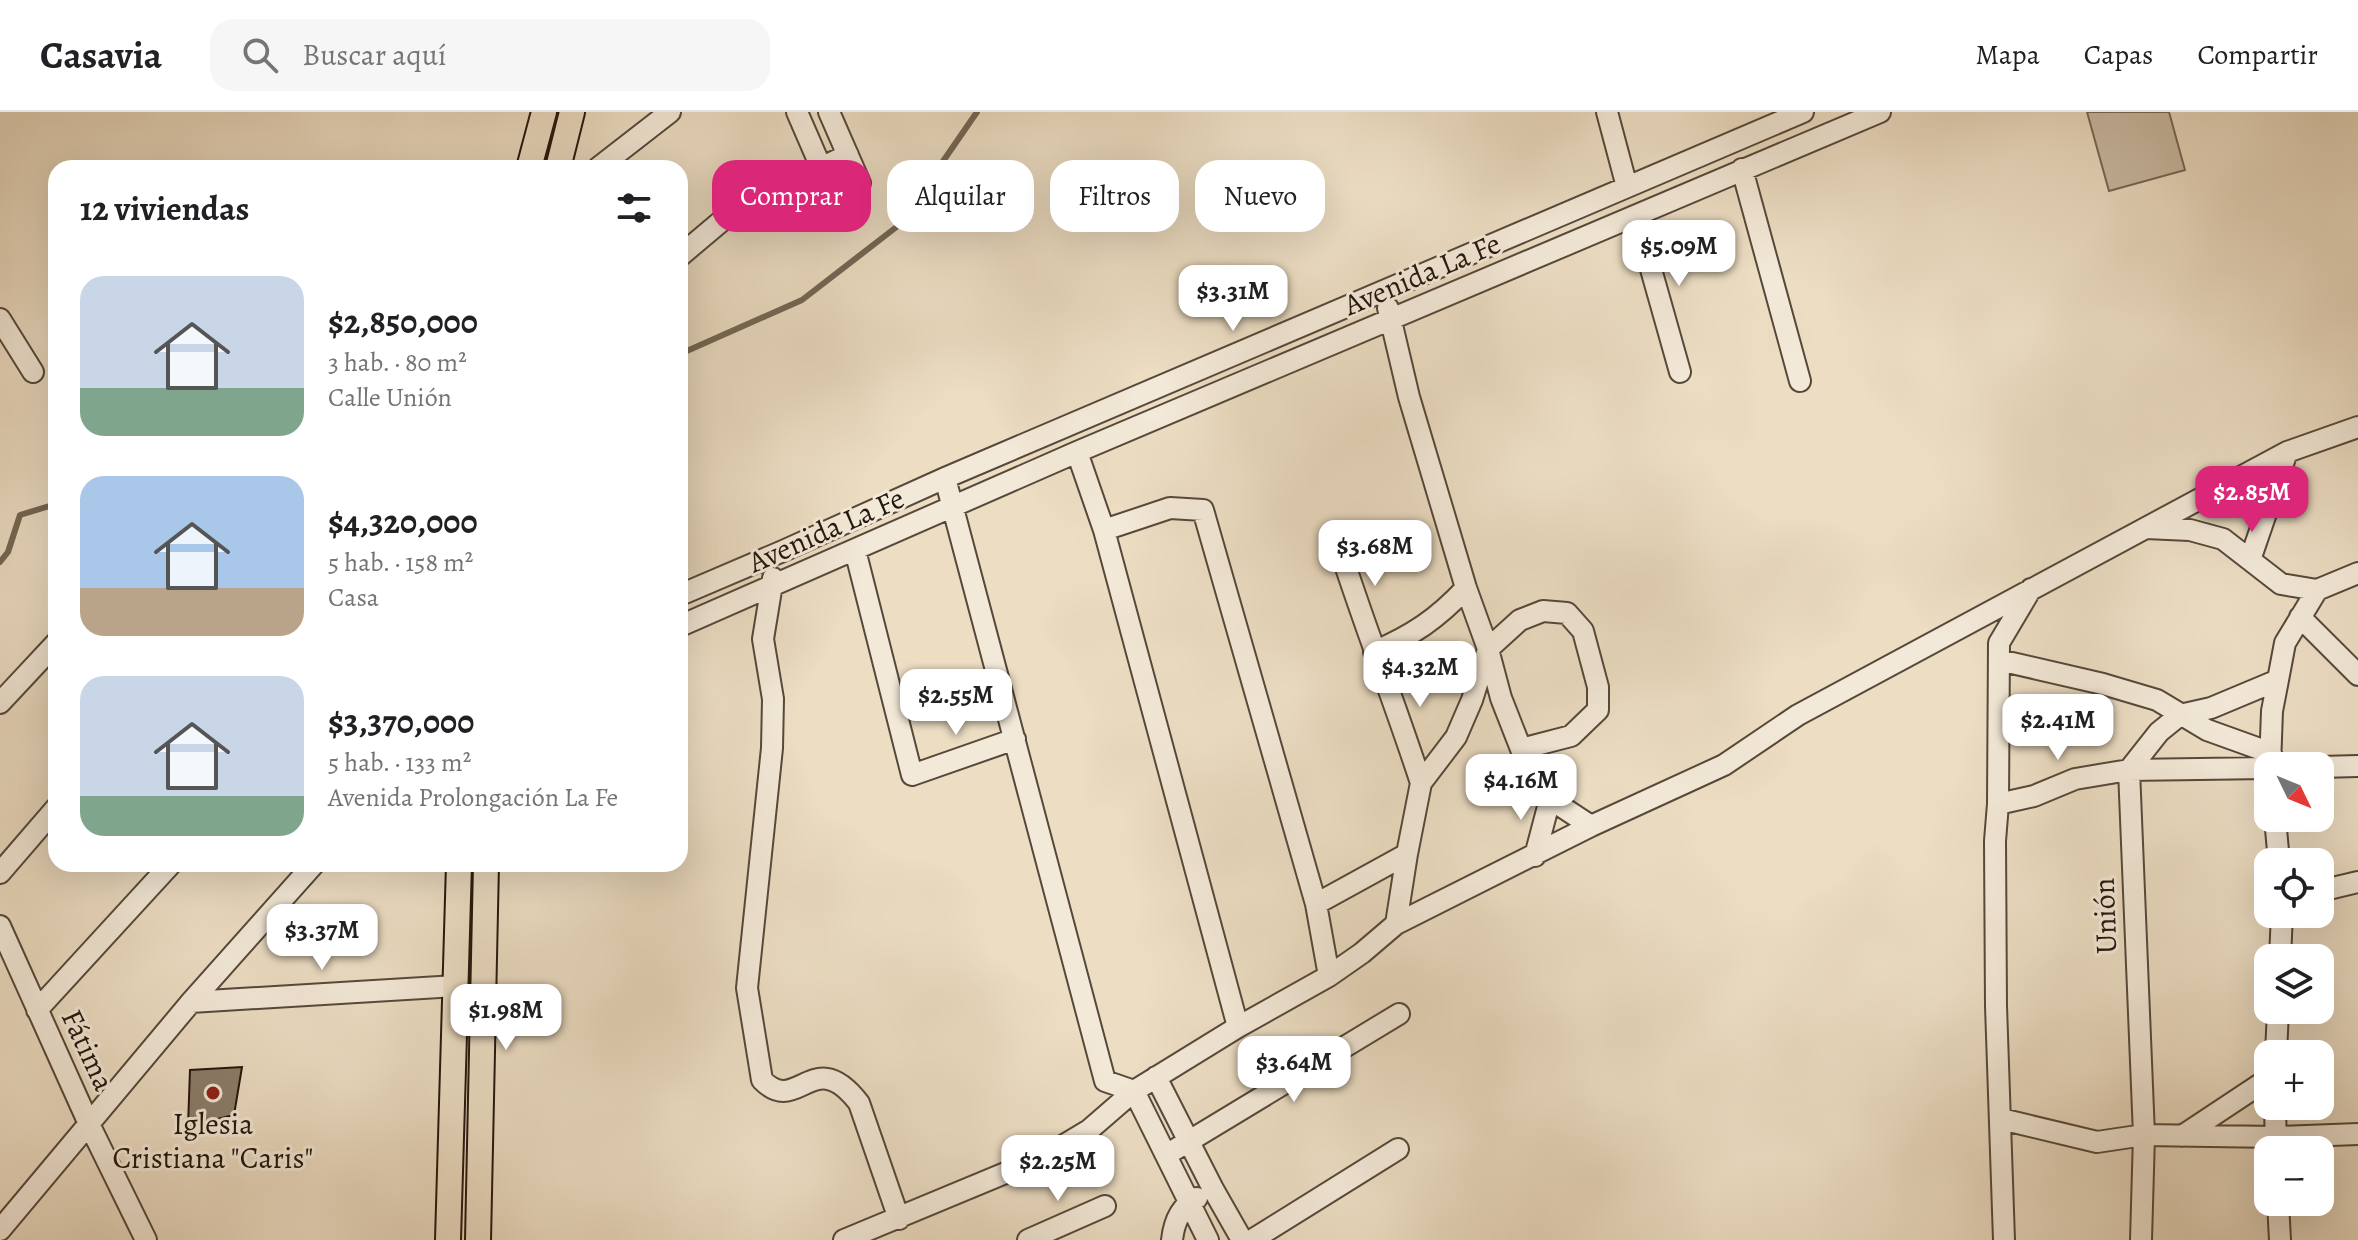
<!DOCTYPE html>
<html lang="es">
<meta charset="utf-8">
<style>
:root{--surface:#fff;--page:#f6f6f6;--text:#202124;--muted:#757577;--line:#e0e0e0;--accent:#db2777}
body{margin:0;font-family:Alegreya,serif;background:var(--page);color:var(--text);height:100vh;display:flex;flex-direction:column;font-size:30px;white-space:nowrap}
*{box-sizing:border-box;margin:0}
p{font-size:26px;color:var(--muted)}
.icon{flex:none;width:44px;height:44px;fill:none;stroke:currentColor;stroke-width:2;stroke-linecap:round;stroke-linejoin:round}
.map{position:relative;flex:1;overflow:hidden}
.side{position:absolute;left:48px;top:48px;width:640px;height:712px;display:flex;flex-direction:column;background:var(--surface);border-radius:24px;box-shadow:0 8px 32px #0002}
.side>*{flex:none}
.guide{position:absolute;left:712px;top:48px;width:760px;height:72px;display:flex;gap:16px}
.needle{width:52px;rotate:133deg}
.buttons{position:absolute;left:2254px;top:640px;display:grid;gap:16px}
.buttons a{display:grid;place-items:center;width:80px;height:80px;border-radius:16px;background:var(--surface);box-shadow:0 8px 32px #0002;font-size:40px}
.price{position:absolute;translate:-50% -68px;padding:0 18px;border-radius:16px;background:#fff;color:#222;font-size:26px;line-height:52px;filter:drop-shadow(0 2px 4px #0008)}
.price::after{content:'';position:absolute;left:50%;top:48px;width:24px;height:18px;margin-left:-12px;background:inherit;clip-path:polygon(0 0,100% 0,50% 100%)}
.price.selected{background:var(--accent);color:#fff}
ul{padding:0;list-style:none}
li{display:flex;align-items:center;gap:24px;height:200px;padding:0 32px}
li span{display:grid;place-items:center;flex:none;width:224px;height:160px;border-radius:24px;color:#555}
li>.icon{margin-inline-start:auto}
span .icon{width:96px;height:96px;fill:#fffc;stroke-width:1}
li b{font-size:34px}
h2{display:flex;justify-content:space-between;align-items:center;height:96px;padding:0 32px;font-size:34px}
.pill{padding:0 28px;border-radius:24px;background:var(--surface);box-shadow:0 8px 32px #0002;font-size:28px;line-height:72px}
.pill.selected{background:var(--accent);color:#fff}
header{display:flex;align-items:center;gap:48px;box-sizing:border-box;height:112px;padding:0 40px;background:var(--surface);border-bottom:2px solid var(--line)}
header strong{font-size:38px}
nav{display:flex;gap:44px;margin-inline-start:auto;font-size:28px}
.search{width:560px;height:72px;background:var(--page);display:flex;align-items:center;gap:20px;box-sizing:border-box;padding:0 28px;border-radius:24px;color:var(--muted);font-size:30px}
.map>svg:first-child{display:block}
.green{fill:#cabba4;stroke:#776958;stroke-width:2}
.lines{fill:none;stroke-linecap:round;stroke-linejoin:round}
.stream{stroke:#736655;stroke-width:6}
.building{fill:#8c7e6c;stroke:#24170d;stroke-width:2}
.minor-casing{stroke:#56483a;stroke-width:24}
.major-casing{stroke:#24170d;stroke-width:28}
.minor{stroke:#f3e9d8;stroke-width:20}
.major{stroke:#ecddc3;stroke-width:24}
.poi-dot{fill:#8f2418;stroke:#f3e9d8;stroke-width:3}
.labels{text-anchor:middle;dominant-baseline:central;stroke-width:6;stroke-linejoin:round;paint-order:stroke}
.street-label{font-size:30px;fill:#24170d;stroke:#f3e9d8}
.poi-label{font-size:30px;fill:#24170d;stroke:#f3e9d8}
</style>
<header>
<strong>Casavia</strong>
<div class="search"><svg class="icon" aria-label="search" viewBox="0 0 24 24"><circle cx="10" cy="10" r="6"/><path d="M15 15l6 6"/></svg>Buscar aquí</div>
<nav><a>Mapa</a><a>Capas</a><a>Compartir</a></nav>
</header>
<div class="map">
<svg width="2358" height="1128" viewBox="0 0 2358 1128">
<rect width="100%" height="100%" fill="#ecddc3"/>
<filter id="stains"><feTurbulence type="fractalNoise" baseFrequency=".0025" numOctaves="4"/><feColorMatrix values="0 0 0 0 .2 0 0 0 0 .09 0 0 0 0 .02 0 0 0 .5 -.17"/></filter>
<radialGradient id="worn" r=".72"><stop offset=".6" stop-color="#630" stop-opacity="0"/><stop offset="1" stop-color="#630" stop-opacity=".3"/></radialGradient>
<!-- green -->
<path class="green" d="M2087,0h82l16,58 -76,21z"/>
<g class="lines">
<!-- stream -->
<path class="stream" d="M680,242l122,-54 97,-75 78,-113
M0,450l8,-10 12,-37 36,-11"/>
</g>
<!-- building -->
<path class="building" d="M242,955l-8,48 -46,11 2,-56z"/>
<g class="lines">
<defs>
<path id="minor" d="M797,0l36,83
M829,0l31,71
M1607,0l20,75
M598,56l72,-56
M1742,57l58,212
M1636,104l44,156
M680,144l51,-43 35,-20 82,-38
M1388,196l21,89 57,191 22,61 13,49 20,51 29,50 41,27
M0,207l33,53
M1077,340l27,78 134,497
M945,366l160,603 29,10 74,149
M2146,416l44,2 33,9 58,45 36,6 41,-17
M1104,418l66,-22 33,2 113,394 13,72
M1336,425c26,83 58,163 85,246
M855,438l57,225 103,-36
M2250,448l37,-108
M773,466l-10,61 10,60 -1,49 -25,240 15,92c36,37 51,-37 97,23l40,116
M680,483l103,-44 162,-73 858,-366
M2300,505l58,58
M680,514l397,-174 803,-340
M1374,540c39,-17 63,-33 92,-64
M1999,548l104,24 54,16 50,30 64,23
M0,591l56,-60
M2270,654l2,-55 6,-31
M2320,655l38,-1
M1998,692l36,-8 41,-17 54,-9 139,-2
M2275,706l4,44
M1407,742l14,-71 35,-46 16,-37 16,-51 32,-29 23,-9 24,2 16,18 15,56v23l-27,26 -50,13
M1535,744l15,-57
M0,761l56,-65
M2320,779l38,-9
M1316,792l91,-50 -11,70
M0,814l89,198 57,116
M2280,846l2,-44
M191,890l265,-16
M37,898l134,-146
M2276,942l2,-44
M1156,965l57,112 29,51
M2275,994l1,44
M2001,1007l96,23 47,-7 132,2 82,-3
M2182,1024l86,-57
M1166,1043l233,-141
M2278,1090l2,38
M0,1118l191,-228 123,-138
M844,1128l200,-83 45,-27 45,-39 104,-64 91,-51 33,-23 34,-29 195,-98 133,-61 74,-50 489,-263 71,-25
M1028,1128l77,-34
M1172,1128c2,-18 9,-34 25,-42
M1252,1128l146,-91
M2004,1128l-8,-234 -1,-165 3,-37 1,-161 32,-54
M2141,1128l3,-105 -15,-365 30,-38 21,-17 31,-7 67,-28 7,-37 32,-53"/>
<path id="major" d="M529,56l15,-56
M558,56l14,-56
M448,1128l11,-376
M478,1128l8,-376"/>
</defs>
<!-- minor casing -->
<use href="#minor" class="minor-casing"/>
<!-- major casing -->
<use href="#major" class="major-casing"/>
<!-- minor -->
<use href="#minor" class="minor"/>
<!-- major -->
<use href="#major" class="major"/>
</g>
<!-- markers -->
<circle class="poi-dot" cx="213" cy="981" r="8"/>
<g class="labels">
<!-- street labels -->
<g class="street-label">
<text transform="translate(1422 162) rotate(-23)">Avenida La Fe</text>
<text transform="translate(826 418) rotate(-24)">Avenida La Fe</text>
<text transform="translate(2105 804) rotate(-92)">Unión</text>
<text transform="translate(88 938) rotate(65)">Fátima</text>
</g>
<!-- poi labels -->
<g class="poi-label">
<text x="213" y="1012">Iglesia<tspan x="213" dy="34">Cristiana "Caris"</tspan></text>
</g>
</g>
<rect width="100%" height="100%" filter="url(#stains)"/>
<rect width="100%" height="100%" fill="url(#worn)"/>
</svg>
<div class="buttons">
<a><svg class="needle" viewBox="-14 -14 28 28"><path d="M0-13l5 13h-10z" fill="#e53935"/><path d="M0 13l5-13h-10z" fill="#757577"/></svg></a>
<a><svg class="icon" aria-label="locate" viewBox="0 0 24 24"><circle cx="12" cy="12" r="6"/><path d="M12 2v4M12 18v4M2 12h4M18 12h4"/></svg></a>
<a><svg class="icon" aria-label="layers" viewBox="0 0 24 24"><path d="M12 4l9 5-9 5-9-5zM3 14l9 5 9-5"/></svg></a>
<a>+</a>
<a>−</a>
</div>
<b class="price" style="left:1679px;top:176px">$5.09M</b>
<b class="price" style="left:1233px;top:221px">$3.31M</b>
<b class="price selected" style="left:2252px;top:422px">$2.85M</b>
<b class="price" style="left:1375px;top:476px">$3.68M</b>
<b class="price" style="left:1420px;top:597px">$4.32M</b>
<b class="price" style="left:956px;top:625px">$2.55M</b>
<b class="price" style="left:2058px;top:650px">$2.41M</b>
<b class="price" style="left:1521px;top:710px">$4.16M</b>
<b class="price" style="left:322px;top:860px">$3.37M</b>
<b class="price" style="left:506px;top:940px">$1.98M</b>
<b class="price" style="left:1294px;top:992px">$3.64M</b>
<b class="price" style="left:1058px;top:1091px">$2.25M</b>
<div class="guide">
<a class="pill selected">Comprar</a>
<a class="pill">Alquilar</a>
<a class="pill">Filtros</a>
<a class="pill">Nuevo</a>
</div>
<section class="side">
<h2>12 viviendas<svg class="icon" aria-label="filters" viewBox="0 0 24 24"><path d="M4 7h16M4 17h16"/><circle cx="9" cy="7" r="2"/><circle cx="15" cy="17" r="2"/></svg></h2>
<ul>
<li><span style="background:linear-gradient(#c9d6e8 70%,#7fa58c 0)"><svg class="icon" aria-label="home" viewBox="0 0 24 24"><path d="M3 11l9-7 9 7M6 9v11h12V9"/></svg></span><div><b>$2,850,000</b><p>3 hab. · 80 m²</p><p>Calle Unión</p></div></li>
<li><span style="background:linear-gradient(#a9c7e8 70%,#b9a48a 0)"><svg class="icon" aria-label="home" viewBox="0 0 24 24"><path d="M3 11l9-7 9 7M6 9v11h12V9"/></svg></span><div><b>$4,320,000</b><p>5 hab. · 158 m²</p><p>Casa</p></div></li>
<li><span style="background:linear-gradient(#c9d6e8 75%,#7fa58c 0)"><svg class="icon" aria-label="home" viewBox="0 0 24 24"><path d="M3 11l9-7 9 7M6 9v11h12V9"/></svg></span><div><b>$3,370,000</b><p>5 hab. · 133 m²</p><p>Avenida Prolongación La Fe</p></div></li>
</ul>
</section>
</div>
